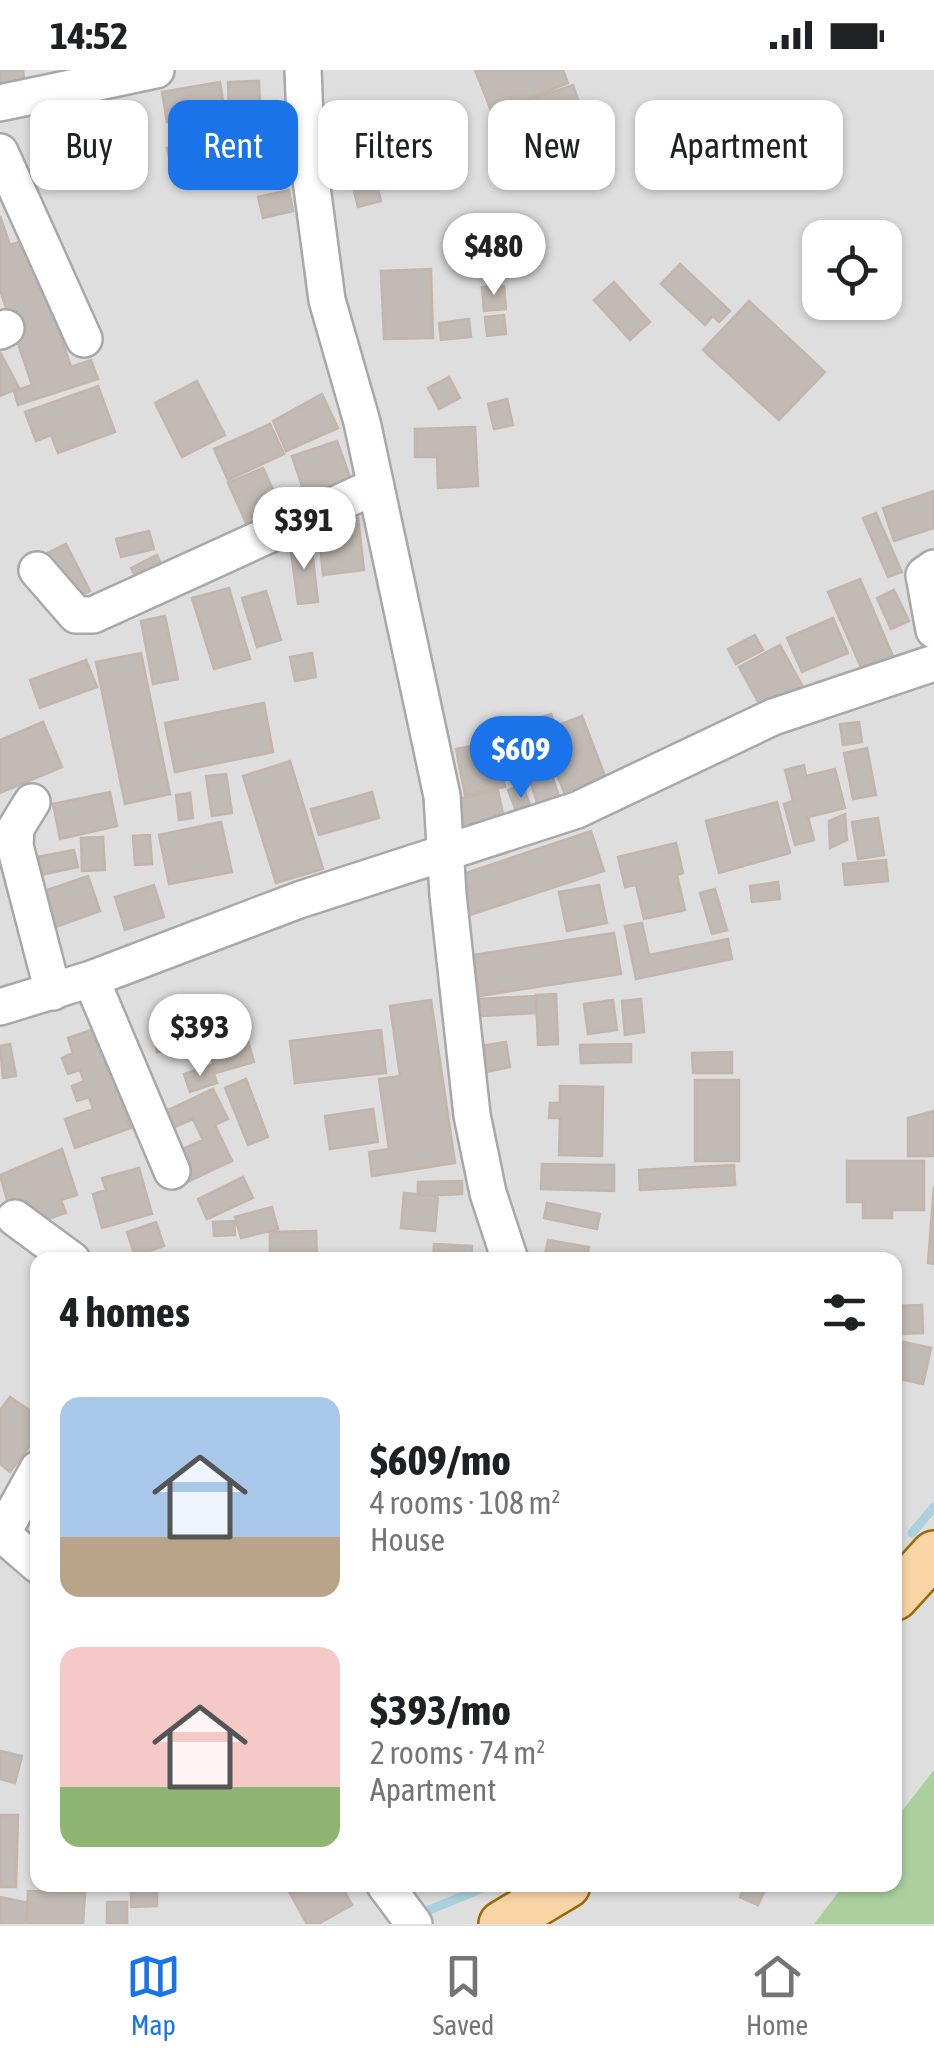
<!DOCTYPE html>
<meta charset="utf-8">
<style>
:root{--surface:#fff;--page:#f2f2f2;--text:#202124;--muted:#757577;--line:#e0e0e0;--accent:#1a73e8}
body{margin:0;font-family:"Asap Condensed",sans-serif;background:var(--page);color:var(--text);height:100vh;display:flex;flex-direction:column;font-size:38px;white-space:nowrap}
*{box-sizing:border-box;margin:0}
p{font-size:32px;color:var(--muted)}
.icon{flex:none;width:55px;height:55px;fill:none;stroke:currentColor;stroke-width:2;stroke-linecap:round;stroke-linejoin:round}
.map{position:relative;flex:1;overflow:hidden}
.side{position:absolute;left:30px;top:1182px;width:872px;height:640px;display:flex;flex-direction:column;background:var(--surface);border-radius:20px;box-shadow:0 2px 8px #0004}
.side>*{flex:none}
.guide{position:absolute;left:30px;top:30px;width:875px;height:90px;display:flex;gap:20px}
.tools{position:absolute;left:802px;top:150px;display:grid;gap:20px}
.tools a{display:grid;place-items:center;width:100px;height:100px;border-radius:20px;background:var(--surface);box-shadow:0 2px 8px #0004;font-size:50px}
.price{position:absolute;translate:-50% -85px;padding:0 22px;border-radius:35px;background:#fff;color:#222;font-size:32px;line-height:65px;filter:drop-shadow(0 2px 5px #0008)}
.price::after{content:'';position:absolute;left:50%;top:60px;width:30px;height:22px;margin-left:-15px;background:inherit;clip-path:polygon(0 0,100% 0,50% 100%)}
.price.on{background:var(--accent);color:#fff}
ul{padding:0;list-style:none}
li{display:flex;align-items:center;gap:30px;height:250px;padding:0 30px}
li span{display:grid;place-items:center;flex:none;width:280px;height:200px;border-radius:20px;color:#555}
li>.icon{margin-inline-start:auto}
span .icon{width:120px;height:120px;fill:#fffc;stroke-width:1}
li b{font-size:42px}
h2{display:flex;justify-content:space-between;align-items:center;height:120px;padding:0 30px;font-size:42px}
.chip{padding:0 35px;border-radius:20px;background:var(--surface);box-shadow:0 2px 8px #0004;font-size:35px;line-height:90px}
.chip.on{background:var(--accent);color:#fff}
.status{display:flex;justify-content:space-between;align-items:center;height:70px;padding:0 50px;background:var(--surface);direction:ltr}
.status svg{height:28px;fill:currentColor}
.tabs{display:flex;justify-content:space-around;align-items:center;height:140px;border-top:2px solid var(--line);background:var(--surface);font-size:28px;color:var(--muted)}
.tabs a{display:grid;justify-items:center;gap:5px}
.tabs .on{color:var(--accent)}
.map>svg:first-child{display:block}
.residential{fill:#dfdede;fill-rule:evenodd}
.forest{fill:#accf9e}
.lines{fill:none;stroke-linecap:round;stroke-linejoin:round}
.stream{stroke:#aad1dd;stroke-width:9}
.building{fill:#c2bab4;stroke:#c3b5ab;stroke-width:2.5}
.minor-casing{stroke:#a8a8a8;stroke-width:40}
.major-casing{stroke:#9a6904;stroke-width:50}
.minor{stroke:#fff;stroke-width:35}
.major{stroke:#f9d5a5;stroke-width:45}
</style>
<div class="status"><b>14:52</b><svg viewBox="0 0 49 12"><path d="M0 12V9h3v3zM5 12V6h3v6zM10 12V3h3v9zM15 12V0h3v12zM26 1h20v11H26zM47 4h2v5h-2z"/></svg></div>
<div class="map">
<svg width="934" height="1854" viewBox="0 0 934 1854">
<rect width="100%" height="100%" fill="#f1eee8"/>
<!-- residential -->
<path class="residential" d="M0,0h934v1854h-934zM820,168h65v64h-65zM38,1190h857v625h-857z"/>
<!-- forest -->
<path class="forest" d="M934,1700v154h-120l30,-39h51v-65z"/>
<g class="lines">
<!-- stream -->
<path class="stream" d="M912,1463l22,-26
M422,1843l68,-28"/>
</g>
<!-- building -->
<path class="building" d="M0,0h23l2,16 -25,4z
M475,0h88l5,13 -76,30z
M259,11l1,29 -31,1 -1,-29z
M220,12l5,31 -58,9 -5,-30z
M573,15l14,41 -56,19 -14,-41z
M364,45h19l-1,22h-18z
M207,69l9,36 -41,9 -8,-36z
M375,107l6,24 -23,6 -6,-24z
M289,120l4,21 -30,7 -5,-21z
M0,146l10,29 18,-6 43,128 20,-7 7,19 -80,26 -4,-14 18,-6 -32,-95z
M680,194l50,47 -11,11 -6,-6 -8,9 -44,-41z
M431,199l2,69 -49,1 -3,-68z
M614,212l36,40 -20,18 -36,-40z
M504,216l2,23 -22,2 -2,-24z
M749,231l76,71 -46,48 -76,-70z
M504,245l2,19 -19,2 -2,-19z
M469,249l2,18 -30,3 -2,-17z
M0,282l19,36 -19,8z
M449,307l11,21 -21,11 -11,-21z
M197,311l28,54 -43,22 -27,-54z
M98,316l17,46 -57,21 -7,-18 -15,6 -11,-29z
M322,324l16,34 -52,23 -13,-30z
M507,329l6,26 -19,4 -6,-25z
M270,354l14,30 -56,26 -14,-31z
M475,357l3,59 -40,2 -1,-31h-22v-28z
M337,371l19,53 -46,16 -18,-54z
M263,398l25,55 -35,15 -25,-55z
M934,421v37l-40,13 -11,-33z
M876,443l26,59 -14,5 -25,-59z
M358,448l6,52 -41,5 -5,-53z
M149,461l5,18 -33,8 -5,-18z
M311,471l7,61 -20,2 -8,-60z
M66,474l24,47 -29,14 -24,-47z
M157,485l11,24 -26,12 -11,-23z
M860,509l38,89 -31,13 -39,-89z
M229,518l21,71 -36,10 -22,-71z
M894,520l15,31 -18,8 -14,-31z
M266,521l15,49 -24,7 -15,-49z
M165,546l13,63 -25,5 -12,-63z
M833,548l15,35 -46,19 -15,-34z
M755,565l8,15 -27,14 -8,-15z
M780,575l23,42 -41,22 -23,-42z
M141,583l29,141 -45,10 -29,-142z
M312,583l4,24 -21,4 -5,-24z
M86,590l11,27 -57,21 -10,-28z
M264,633l9,49 -98,20 -10,-49z
M551,644l7,19 -14,6 -8,-20z
M582,646l23,60 -41,16 -19,-49 19,-8 -3,-11z
M43,652l19,45 -62,26v-53z
M859,652l3,20 -19,3 -3,-21z
M540,669l3,22 -31,4 -4,-21z
M497,671l8,46 -40,8 -9,-46z
M867,678l9,47 -23,4 -9,-46z
M290,691l33,108 -47,14 -33,-107z
M804,695l2,11 29,-7 10,39 -37,9 6,23 -19,5 -11,-41 9,-3 -8,-31z
M551,703l12,35 -22,7 -13,-41z
M226,704l6,39 -20,3 -6,-40z
M522,714l11,29 -14,5 -11,-28z
M498,721l9,41 -41,9 -9,-42z
M110,722l7,34 -57,13 -7,-35z
M372,722l7,26 -60,17 -8,-26z
M190,723l3,25 -14,2 -3,-25z
M777,732l13,51 -71,20 -13,-52z
M845,744l2,26 -17,8 -1,-27z
M878,748l6,37 -26,4 -6,-37z
M221,752l11,50 -63,12 -10,-49z
M591,761l13,40 -137,45 -13,-39z
M150,765l2,29 -17,1 -2,-29z
M103,767l2,33 -23,1 -1,-33z
M676,773l7,30 -6,2 8,35 -41,9 -8,-34 -11,2 -7,-30z
M74,780l4,17 -37,8 -4,-18z
M886,790l2,21 -43,4 -2,-21z
M88,806l12,35 -55,20 -13,-36z
M778,812l2,17 -28,3 -2,-16z
M154,815l10,32 -39,13 -10,-33z
M599,815l8,38 -40,8 -8,-39z
M715,819l12,41 -15,4 -12,-41z
M642,853l7,32 79,-16 4,20 -96,20 -11,-53z
M614,863l7,41 -142,22 -6,-41z
M556,924l2,50 -20,1 -2,-50z
M535,926l1,17 -56,3 -1,-17z
M641,929l3,33 -19,3 -3,-34z
M431,930l24,163 -83,13 -3,-24 20,-3 -10,-70 21,-3 -10,-70z
M613,930l4,30 -29,4 -4,-30z
M196,950l3,27 -42,5 -3,-27z
M94,959l37,99 -56,20 -10,-29 28,-10 -4,-12 -12,4 -5,-15 12,-5 -4,-11 -12,4 -6,-16 11,-5 -5,-15z
M381,960l5,43 -91,10 -5,-42z
M245,961l9,31 -38,11 -9,-31z
M506,972l4,25 -24,5 -5,-26z
M10,974l6,32 -13,2 -3,-32z
M631,974v18l-50,1 -1,-18z
M732,982v21h-39l-1,-20z
M211,995l6,18 -27,9 -6,-18z
M246,1009l22,58 -20,8 -23,-57z
M695,1010h44v81h-44z
M560,1016l43,1 -1,69 -43,-1 1,-37h-11l1,-15h10z
M213,1019l15,30 -13,6 17,36 -45,21 -13,-29 29,-13 -10,-21 -32,14 -8,-16z
M373,1039l5,33 -48,7 -5,-33z
M934,1041v45h-26v-38z
M62,1079l15,46 -16,5 5,13 -25,8 -5,-15 -9,3 -2,-7 -16,5 -9,-32z
M847,1091h77v49h-32v8h-29v-16h-16z
M542,1094l72,1v26l-73,-2z
M734,1095l1,20 -95,5 -1,-20z
M139,1098l13,46 -50,14 -9,-34 13,-4 -4,-12z
M243,1107l10,21 -46,21 -9,-20z
M462,1111v13l-44,2v-14z
M934,1116v78l-6,-1z
M404,1123l34,3 -3,35 -34,-3z
M547,1133l53,11 -3,15 -53,-11z
M272,1137l6,22 -37,9 -6,-21z
M234,1151l1,14 -21,1 -1,-14z
M156,1152l8,24 -29,10 -8,-24z
M316,1161l1,29h-47v-28z
M548,1170l41,7 -3,13h-42z
M434,1174l38,2 -1,14h-38z
M922,1235l1,28 -28,1v-28z
M895,1270l36,8 -8,36 -28,-6z
M10,1327l28,19v18l-28,38 -10,-8v-54z
M0,1681l22,5 -7,27 -15,-4z
M0,1745h18l-2,72h-16z
M131,1815h26v21l-26,1z
M293,1815h48l11,20 -34,19h-11l-20,-36z
M745,1815l21,3 -8,17 -18,-8z
M28,1821l57,2 -2,31h-56z
M0,1827l28,6 -4,21h-24z
M107,1832h20v21h-20z"/>
<g class="lines">
<defs>
<path id="minor" d="M303,0l3,72 21,158 35,122 80,374 6,99 24,220 16,78 22,67
M0,33l156,-33
M0,82l84,187
M0,261l6,-3
M934,498l-10,7 10,55
M37,500l39,45h17l283,-129
M32,732l-16,26 -1,18 38,146
M91,909l81,192
M0,937l91,-28 208,-79 278,-90 196,-93 161,-54
M15,1148l57,42
M0,1462l38,33
M2,1464l36,-65
M385,1815l29,39"/>
<path id="major" d="M895,1527l39,-43
M502,1854l65,-39"/>
</defs>
<!-- minor casing -->
<use href="#minor" class="minor-casing"/>
<!-- major casing -->
<use href="#major" class="major-casing"/>
<!-- minor -->
<use href="#minor" class="minor"/>
<!-- major -->
<use href="#major" class="major"/>
</g>
</svg>
<div class="tools">
<a><svg class="icon" aria-label="locate" viewBox="0 0 24 24"><circle cx="12" cy="12" r="6"/><path d="M12 2v4M12 18v4M2 12h4M18 12h4"/></svg></a>
</div>
<b class="price" style="left:494px;top:228px">$480</b>
<b class="price" style="left:304px;top:502px">$391</b>
<b class="price on" style="left:521px;top:731px">$609</b>
<b class="price" style="left:200px;top:1009px">$393</b>
<div class="guide">
<a class="chip">Buy</a>
<a class="chip on">Rent</a>
<a class="chip">Filters</a>
<a class="chip">New</a>
<a class="chip">Apartment</a>
</div>
<section class="side">
<h2>4 homes<svg class="icon" aria-label="filters" viewBox="0 0 24 24"><path d="M4 7h16M4 17h16"/><circle cx="9" cy="7" r="2"/><circle cx="15" cy="17" r="2"/></svg></h2>
<ul>
<li><span style="background:linear-gradient(#a9c7e8 70%,#b9a48a 0)"><svg class="icon" aria-label="home" viewBox="0 0 24 24"><path d="M3 11l9-7 9 7M6 9v11h12V9"/></svg></span><div><b>$609/mo</b><p>4 rooms · 108 m²</p><p>House</p></div></li>
<li><span style="background:linear-gradient(#f6c9c9 70%,#8fb573 0)"><svg class="icon" aria-label="home" viewBox="0 0 24 24"><path d="M3 11l9-7 9 7M6 9v11h12V9"/></svg></span><div><b>$393/mo</b><p>2 rooms · 74 m²</p><p>Apartment</p></div></li>
</ul>
</section>
</div>
<nav class="tabs">
<a class="on"><svg class="icon" aria-label="map" viewBox="0 0 24 24"><path d="M3 6l6-2 6 2 6-2v14l-6 2-6-2-6 2zM9 4v14M15 6v14"/></svg>Map</a>
<a><svg class="icon" aria-label="saved" viewBox="0 0 24 24"><path d="M7 4h10v16l-5-4-5 4z"/></svg>Saved</a>
<a><svg class="icon" aria-label="home" viewBox="0 0 24 24"><path d="M3 11l9-7 9 7M6 9v11h12V9"/></svg>Home</a>
</nav>
